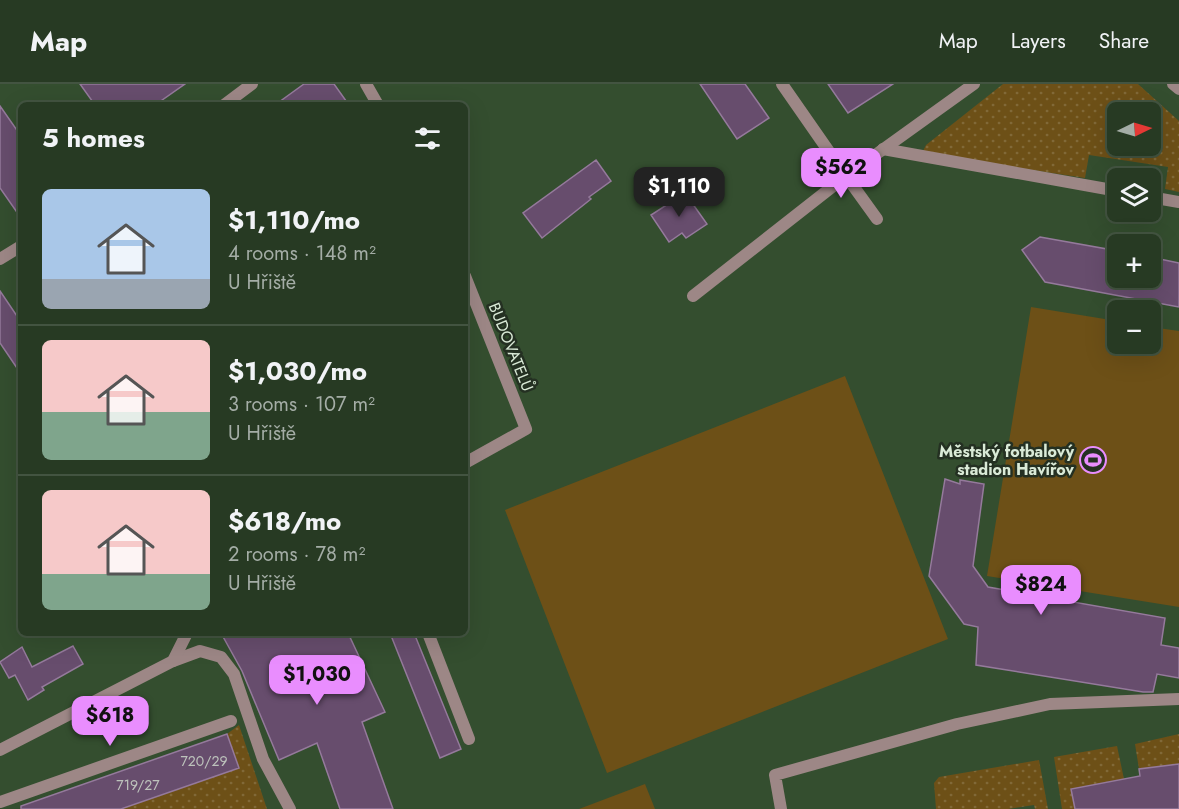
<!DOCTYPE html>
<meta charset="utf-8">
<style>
:root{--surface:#273a23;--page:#334530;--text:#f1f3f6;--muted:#a4ada6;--line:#435441;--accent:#e98dfe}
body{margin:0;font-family:Jost,sans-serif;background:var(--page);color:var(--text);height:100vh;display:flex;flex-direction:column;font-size:22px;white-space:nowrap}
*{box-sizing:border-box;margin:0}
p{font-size:20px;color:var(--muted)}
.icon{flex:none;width:33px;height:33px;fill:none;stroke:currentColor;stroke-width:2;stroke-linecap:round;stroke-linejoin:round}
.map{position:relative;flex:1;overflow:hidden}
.panel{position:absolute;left:18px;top:18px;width:450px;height:534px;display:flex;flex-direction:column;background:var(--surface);border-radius:9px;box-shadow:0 6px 24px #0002,0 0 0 2px var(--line)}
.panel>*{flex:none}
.needle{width:39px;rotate:85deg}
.fabs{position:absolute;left:1107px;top:18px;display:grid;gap:12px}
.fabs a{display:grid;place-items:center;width:54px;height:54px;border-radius:9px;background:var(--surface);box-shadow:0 6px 24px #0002,0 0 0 2px var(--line);font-size:30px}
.price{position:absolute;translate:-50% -51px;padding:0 14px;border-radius:12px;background:var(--accent);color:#111;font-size:20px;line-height:39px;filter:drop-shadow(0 2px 3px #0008)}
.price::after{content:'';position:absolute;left:50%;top:36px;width:18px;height:14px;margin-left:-9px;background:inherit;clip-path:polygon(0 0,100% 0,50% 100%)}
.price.current{background:#222;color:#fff}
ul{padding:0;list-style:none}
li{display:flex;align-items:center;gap:18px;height:150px;padding:0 24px}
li+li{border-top:2px solid var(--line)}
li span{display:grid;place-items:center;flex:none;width:168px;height:120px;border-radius:9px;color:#555}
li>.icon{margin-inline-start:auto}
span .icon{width:72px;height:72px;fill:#fffc;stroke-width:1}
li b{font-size:26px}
h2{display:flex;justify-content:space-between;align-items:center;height:72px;padding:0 24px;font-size:26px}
header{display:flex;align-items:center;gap:36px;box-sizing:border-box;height:84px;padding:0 30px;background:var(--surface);border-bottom:2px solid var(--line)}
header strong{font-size:28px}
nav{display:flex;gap:33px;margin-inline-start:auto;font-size:21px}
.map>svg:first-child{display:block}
.grass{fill:url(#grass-dots);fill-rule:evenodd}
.pitch{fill:#6d5017}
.building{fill:#674d6d;stroke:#957a9c;stroke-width:1.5}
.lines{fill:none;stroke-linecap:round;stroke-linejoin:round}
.service{stroke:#9d8786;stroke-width:12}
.minor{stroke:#9d8786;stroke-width:12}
.labels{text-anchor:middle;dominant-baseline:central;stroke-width:5;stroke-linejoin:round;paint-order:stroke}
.number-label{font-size:14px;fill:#bdc3bc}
.street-label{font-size:16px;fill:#daead7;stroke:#243022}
.poi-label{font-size:16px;font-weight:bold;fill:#daead7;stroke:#243022;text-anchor:end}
</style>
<header>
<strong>Map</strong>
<nav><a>Map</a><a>Layers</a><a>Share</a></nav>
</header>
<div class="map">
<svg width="1179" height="725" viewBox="0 0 1179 725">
<defs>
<pattern id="grass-dots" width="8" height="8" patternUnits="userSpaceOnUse" patternTransform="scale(1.5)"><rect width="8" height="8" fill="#6d5017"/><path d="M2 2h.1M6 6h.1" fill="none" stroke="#816938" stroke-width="1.8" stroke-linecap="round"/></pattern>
</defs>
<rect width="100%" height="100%" fill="#344e2f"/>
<!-- grass -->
<path class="grass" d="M1003,0h135l41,37v71l-14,-3 3,-22 -79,-12 -4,23 -157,-24 -5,-3 3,-6zM1118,28h32v34h-32z
M239,641l28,84h-146l117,-41 -11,-34z
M1179,650v30l-40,5 -4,-25z
M1117,662l7,33 -53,10 4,20h-13l-8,-52z
M1039,676l9,49h-13l-1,-4 -26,4h-72l-2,-26 5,-6z"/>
<!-- pitch -->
<path class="pitch" d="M1031,223l86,14 1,23h32l1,-17 28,4v276l-192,-31z
M845,292l103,263 -341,134 -102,-263z
M645,700l10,25h-76z"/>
<!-- building -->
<path class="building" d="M80,0h105l-30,21h-60z
M304,0h30l15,21h-74z
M700,0h45l24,34 -32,21z
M828,0h65l-45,29z
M0,22l21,30v82l-21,-30z
M596,76l15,21 -22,16 2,2 -49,39 -19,-25z
M685,109l22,31 -21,14 -4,-5 -13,9 -18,-27z
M1040,153l78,14v27h32v-21l29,6v44l-134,-25 -23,-32z
M0,207l21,31v52l-21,-31z
M945,395l15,5v-4l24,4 -11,82 15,21 177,31 -4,27 18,3v30l-22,-4 -4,18h-10l-167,-27 2,-38 -14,-3 -35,-48z
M221,549h127l37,79 -23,10 31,87h-53l-23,-66 -38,17 -37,-89z
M390,549h24l47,116 -21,9z
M73,562l10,18 -41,23 2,3 -16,10 -13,-25 -6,3 -9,-16 22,-15 10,20z
M227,650l12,34 -118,41h-100v-3z
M1179,680v45h-104l-4,-20 69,-13 -1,-7z"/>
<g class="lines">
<!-- service -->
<path class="service" d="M883,65l235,42
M846,92l31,43
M1150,113l29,5
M428,549l41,106
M173,577l27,-10 21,6 13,17 29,85 27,50
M781,725l-6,-34 182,-51 93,-20 129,-5"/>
<!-- minor -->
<path class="minor" d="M366,0l12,21
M782,0l64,92
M1173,0l6,5
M224,21l28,-21
M0,175l21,-13
M465,192l61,153 -61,34
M693,212l153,-120 128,-92
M0,666l173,-89 14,-28
M0,718l231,-81"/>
</g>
<!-- icons -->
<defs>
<symbol id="stadium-ring" viewBox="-11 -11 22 22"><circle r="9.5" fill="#243022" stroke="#e98dfe" stroke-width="1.5"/><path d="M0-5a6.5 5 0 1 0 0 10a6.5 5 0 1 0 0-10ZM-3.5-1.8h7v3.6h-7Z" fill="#e98dfe"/></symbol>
</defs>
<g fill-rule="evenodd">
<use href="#stadium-ring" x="1078" y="361" width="30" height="30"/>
</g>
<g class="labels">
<!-- number labels -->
<g class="number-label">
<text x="204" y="677">720/29</text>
<text x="138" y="701">719/27</text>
</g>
<!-- street labels -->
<g class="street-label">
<text transform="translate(511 263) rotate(68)">BUDOVATELŮ</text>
</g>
<!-- poi labels -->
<g class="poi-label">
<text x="1074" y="367">Městský fotbalový<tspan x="1074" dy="18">stadion Havířov</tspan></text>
</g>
</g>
</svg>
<div class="fabs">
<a><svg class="needle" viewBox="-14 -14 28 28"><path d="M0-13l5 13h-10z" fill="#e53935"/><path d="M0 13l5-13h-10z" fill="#a4ada6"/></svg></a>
<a><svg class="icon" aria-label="layers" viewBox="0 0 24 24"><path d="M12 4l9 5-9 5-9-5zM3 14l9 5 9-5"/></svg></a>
<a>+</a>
<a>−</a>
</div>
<b class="price" style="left:841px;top:115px">$562</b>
<b class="price current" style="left:679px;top:134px">$1,110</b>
<b class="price" style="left:1041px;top:532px">$824</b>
<b class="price" style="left:317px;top:622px">$1,030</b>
<b class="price" style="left:110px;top:663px">$618</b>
<section class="panel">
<h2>5 homes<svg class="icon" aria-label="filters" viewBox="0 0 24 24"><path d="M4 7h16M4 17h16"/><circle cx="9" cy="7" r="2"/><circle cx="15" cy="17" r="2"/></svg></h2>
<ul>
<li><span style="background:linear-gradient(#a9c7e8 75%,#9aa5b1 0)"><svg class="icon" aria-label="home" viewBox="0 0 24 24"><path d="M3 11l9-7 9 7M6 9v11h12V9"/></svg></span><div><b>$1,110/mo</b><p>4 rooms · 148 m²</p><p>U Hřiště</p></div></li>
<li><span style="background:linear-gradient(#f6c9c9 60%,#7fa58c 0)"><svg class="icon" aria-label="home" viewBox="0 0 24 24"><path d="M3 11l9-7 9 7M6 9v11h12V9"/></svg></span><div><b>$1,030/mo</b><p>3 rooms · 107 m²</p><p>U Hřiště</p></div></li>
<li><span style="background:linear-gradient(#f6c9c9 70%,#7fa58c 0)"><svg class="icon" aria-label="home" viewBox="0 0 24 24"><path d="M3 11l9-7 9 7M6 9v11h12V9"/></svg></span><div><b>$618/mo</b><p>2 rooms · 78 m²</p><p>U Hřiště</p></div></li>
</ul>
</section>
</div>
